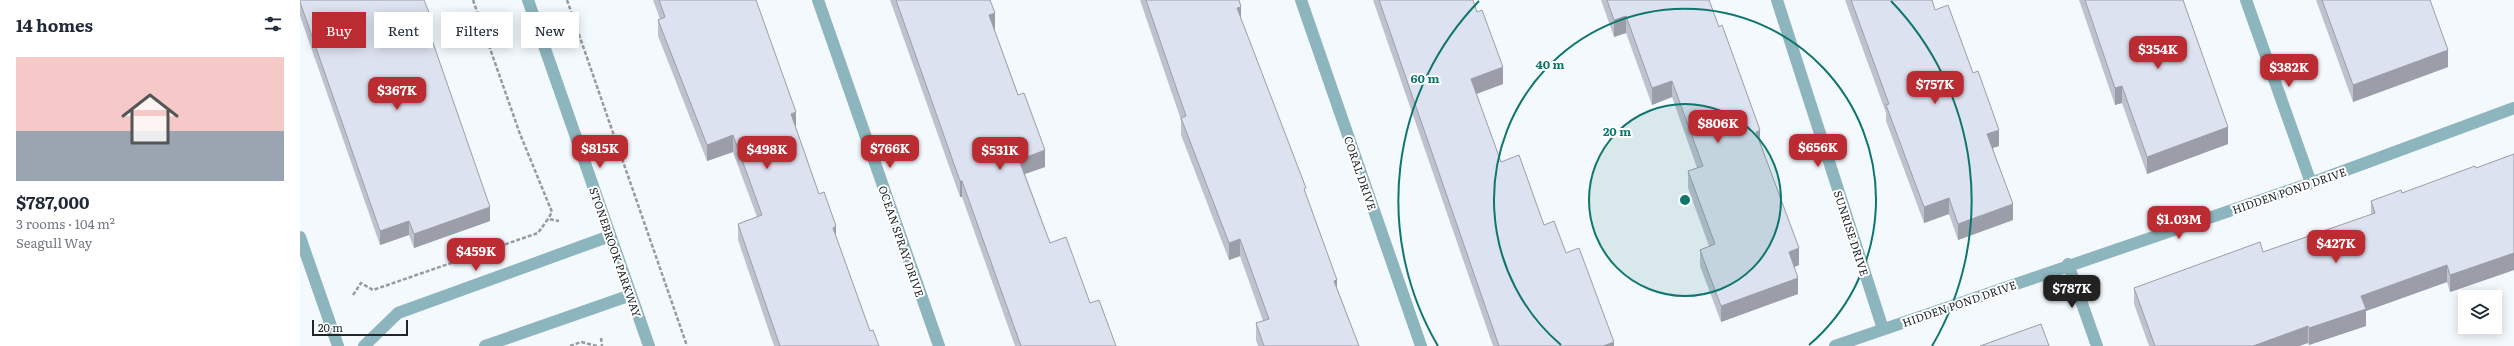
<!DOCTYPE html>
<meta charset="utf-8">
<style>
:root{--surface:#fff;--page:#f2f2f3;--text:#1f2937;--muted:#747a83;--line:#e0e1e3;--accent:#bb2b32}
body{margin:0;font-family:Literata,serif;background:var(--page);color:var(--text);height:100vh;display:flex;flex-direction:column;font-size:15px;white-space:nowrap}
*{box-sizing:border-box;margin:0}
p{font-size:13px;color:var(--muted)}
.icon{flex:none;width:22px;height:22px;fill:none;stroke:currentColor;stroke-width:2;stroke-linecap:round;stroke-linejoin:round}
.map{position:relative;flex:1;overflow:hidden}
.side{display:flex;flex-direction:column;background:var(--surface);width:300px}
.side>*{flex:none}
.guide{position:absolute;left:12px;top:12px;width:380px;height:36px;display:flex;gap:8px}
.controls{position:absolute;left:2158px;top:290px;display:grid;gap:8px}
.controls a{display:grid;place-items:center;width:44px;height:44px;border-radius:0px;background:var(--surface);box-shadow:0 2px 10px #0003;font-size:20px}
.scale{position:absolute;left:12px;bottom:10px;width:96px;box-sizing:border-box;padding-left:4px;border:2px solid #212629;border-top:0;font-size:11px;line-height:14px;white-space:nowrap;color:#212629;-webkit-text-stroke:3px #fff;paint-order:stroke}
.price{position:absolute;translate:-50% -34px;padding:0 9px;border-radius:8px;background:var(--accent);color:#fff;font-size:13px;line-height:26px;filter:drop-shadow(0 1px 2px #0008)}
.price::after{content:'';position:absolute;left:50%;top:24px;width:12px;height:9px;margin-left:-6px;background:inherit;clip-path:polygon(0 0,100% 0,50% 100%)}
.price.selected{background:#222;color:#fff}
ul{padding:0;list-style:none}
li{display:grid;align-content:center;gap:8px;height:212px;padding:0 16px}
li+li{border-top:1px solid var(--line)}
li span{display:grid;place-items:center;height:124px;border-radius:0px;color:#555}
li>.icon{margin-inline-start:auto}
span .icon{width:72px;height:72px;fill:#fffc;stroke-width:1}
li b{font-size:17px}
h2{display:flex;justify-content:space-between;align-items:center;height:48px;padding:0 16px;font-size:17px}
.pill{padding:0 14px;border-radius:0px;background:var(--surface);box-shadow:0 2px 10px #0003;font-size:14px;line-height:36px}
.pill.selected{background:var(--accent);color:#fff}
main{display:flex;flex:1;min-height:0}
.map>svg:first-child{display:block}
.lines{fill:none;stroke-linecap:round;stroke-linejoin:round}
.path{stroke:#969b9f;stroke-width:2.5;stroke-dasharray:4 2;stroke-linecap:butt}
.minor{stroke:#8db5be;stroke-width:12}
.tertiary{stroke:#8db5be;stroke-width:12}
.wall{fill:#bec2ce}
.shaded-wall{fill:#9b9ea8}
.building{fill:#dde2f0;stroke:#9b9ea8}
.ring{fill:none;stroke:#0f766e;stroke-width:2}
.labels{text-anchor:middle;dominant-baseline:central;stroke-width:4;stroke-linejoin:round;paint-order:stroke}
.street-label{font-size:11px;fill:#212629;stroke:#fff}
.centre{fill:#0f766e;stroke:#fff;stroke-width:2}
.ring-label{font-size:12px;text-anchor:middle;font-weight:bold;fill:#0f766e;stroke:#fff;stroke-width:4;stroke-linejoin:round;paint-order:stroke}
</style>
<main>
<section class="side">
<h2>14 homes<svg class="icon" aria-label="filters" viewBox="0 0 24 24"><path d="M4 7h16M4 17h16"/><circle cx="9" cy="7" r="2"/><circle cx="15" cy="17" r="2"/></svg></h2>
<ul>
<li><span style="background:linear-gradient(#f6c9c9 60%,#9aa5b1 0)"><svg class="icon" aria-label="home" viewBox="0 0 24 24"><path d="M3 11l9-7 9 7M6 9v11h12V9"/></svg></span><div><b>$787,000</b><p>3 rooms · 104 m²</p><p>Seagull Way</p></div></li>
</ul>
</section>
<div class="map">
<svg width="2214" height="346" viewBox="0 0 2214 346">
<rect width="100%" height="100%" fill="#f4f9fd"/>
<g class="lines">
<!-- path -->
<path class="path" d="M173,0l47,134 32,78 -4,7
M267,0l120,346
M53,295l8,-12 12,7 165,-57 10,-14 11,2
M301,338l1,8
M270,346l11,-4 16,4"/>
<!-- minor -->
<path class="minor" d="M518,0l121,346
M1001,0l120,346
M1477,0l106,329
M1946,0l65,183
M0,237l38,109
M1768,264l29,82
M1535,346l476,-163 203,-75"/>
<!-- tertiary -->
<path class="tertiary" d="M228,0l121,346
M64,346l34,-33 212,-77
M185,346l146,-51"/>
</g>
<!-- wall -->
<path class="wall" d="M0,0l130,29 -2,1 62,191 -76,27 -5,-13 -29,10 -80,-229z
M353,0h103l40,129 23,65 17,43 34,94 9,15h-105l-36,-106v-16l19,-7 -24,-65 -26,9 -49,-125v-16l2,-1z
M590,0h100l5,29h-1l51,138 -20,7 25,69 40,60 26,43h-101l-53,-149h-2z
M840,0h99l2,19 65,176 31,93 22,58h-101l-2,-6v-17l7,-2 -23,-65 -11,4 -48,-125v-15z
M1073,0h100l30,84 -27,10 25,68 43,63 22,28 48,93h-121z
M1301,0h108l51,141 39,124 -5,2 4,27 -77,28 -21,-56v-16l9,-4 -21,-58v-17l9,-3 -25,-71 -20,8 -26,-72 -12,4z
M1545,0h87l3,10 64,136 -6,2 20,72 -55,20 -9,-26 -25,9 -38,-102v-8z
M1779,0h104l45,144 -81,30 -25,-71 -7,2z
M2016,0h114l18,67 -95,35z
M2214,154v116l-64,22 -3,-10 -81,29v15l-57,19 -1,-2 -9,3h-150l-15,-42v-16l129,-36 108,-37v-14l31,-8 74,-25z"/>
<!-- shaded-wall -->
<path class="shaded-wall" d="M941,7v17l-4,-16z
M695,13v16l-6,2v-16z
M130,15v14l-6,2v-14z
M1326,16v17l-12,4v-17z
M2148,50v17l-95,35v-17z
M1203,67v17l-32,12v-17z
M1372,81v16l-20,8v-17z
M1822,86v17l-7,2v-17z
M496,112v17l-5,-15z
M1928,127v17l-81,30v-17z
M1460,130v17l-4,-15z
M1699,130v16l-12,4v-16z
M433,135v17l-26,9v-16z
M745,150v17l-26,9v-16z
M660,181h2v16h-2z
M1649,198v16l-25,9v-16z
M1713,204v16l-55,20v-16z
M190,207v14l-76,27v-14z
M109,221v14l-29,10v-14z
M536,226v17l-3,-15z
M940,239v17l-11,4v-17z
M1499,248v17l-10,4v-17z
M2214,253v17l-64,22v-17z
M2147,265v17l-81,29v15l-57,19v-17l52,-32z
M1498,278v16l-77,28v-16z
M1037,280v17l-3,-16z
M2008,326v17l-9,3h-46z
M1314,342v4h-11z"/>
<!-- building -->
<path class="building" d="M0,0h124l6,15 -6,2 66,190 -76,27 -5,-13 -29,10 -80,-229z
M359,0h97l40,112 -5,2 28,80 5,-2 12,34 -3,2 37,103 3,-1 6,16h-99l-42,-122 24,-9 -29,-80 -26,10 -49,-125 7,-3z
M596,0h94l5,13 -6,2 29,80 6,-2 21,57 -26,10 31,83 16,-6 24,66 9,-3 17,46h-95l-59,-165h-2z
M846,0h93l2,7 -4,1 69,180 -2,1 33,91 -3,1 25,65h-95l-8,-23 13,-4 -29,-80 -11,4 -48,-125 5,-2z
M1079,0h94l4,12 5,-2 21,57 -32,12 30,83 18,-7 25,70 10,-4 12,32 13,-5 35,94 -11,4h-104z
M1307,0h102l10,27 3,-2 12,33 26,72 -4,2 43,116 -10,4 9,26 -77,28 -21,-56 15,-6 -27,-73 15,-5 -31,-85 -20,7 -26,-72 -12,4z
M1551,0h81l3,10 13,-5 25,68 5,-2 21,59 -12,4 26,70 -55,20 -9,-26 -25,9 -38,-102 3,-1z
M1785,0h98l45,127 -81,30 -25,-71 -7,2z
M2022,0h108l18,50 -95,35z
M2214,154v99l-64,22 -3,-10 -86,31 5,13 -57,19 -1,-2 -55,20h-98l-21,-58 126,-46 3,10 112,-39 -4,-12 30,-11 1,3 73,-27 1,2z
M1741,324l8,22h-69z"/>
<!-- distance rings -->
<circle cx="1385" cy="200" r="96" fill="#0f766e" fill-opacity=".12"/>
<g class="ring">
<circle cx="1385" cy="200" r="96"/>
<path d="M1261 345A191 191 0 1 1 1509 345"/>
<path d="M1138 346A287 287 0 0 1 1179 1M1591 1A287 287 0 0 1 1632 346"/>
</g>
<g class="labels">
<!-- street labels -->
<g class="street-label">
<text transform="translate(1061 173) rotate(71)">CORAL DRIVE</text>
<text transform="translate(1989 190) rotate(-19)">HIDDEN POND DRIVE</text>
<text transform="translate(1552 233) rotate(72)">SUNRISE DRIVE</text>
<text transform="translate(602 241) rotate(71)">OCEAN SPRAY DRIVE</text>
<text transform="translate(316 252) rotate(71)">STONEBROOK PARKWAY</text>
<text transform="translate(1659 303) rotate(-19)">HIDDEN POND DRIVE</text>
</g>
</g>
<circle cx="1385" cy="200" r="6" class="centre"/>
<g class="ring-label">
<text x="1250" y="69">40 m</text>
<text x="1125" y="83">60 m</text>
<text x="1317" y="136">20 m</text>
</g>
</svg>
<div class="controls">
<a><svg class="icon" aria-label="layers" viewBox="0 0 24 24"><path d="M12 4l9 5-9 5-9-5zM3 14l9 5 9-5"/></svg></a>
</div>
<div class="scale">20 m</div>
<b class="price" style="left:1858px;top:70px">$354K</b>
<b class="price" style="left:1989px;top:88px">$382K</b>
<b class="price" style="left:1635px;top:105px">$757K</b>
<b class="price" style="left:97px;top:111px">$367K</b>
<b class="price" style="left:1418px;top:144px">$806K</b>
<b class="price" style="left:1518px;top:168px">$656K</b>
<b class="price" style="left:300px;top:169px">$815K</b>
<b class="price" style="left:590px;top:169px">$766K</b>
<b class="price" style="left:467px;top:170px">$498K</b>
<b class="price" style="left:700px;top:171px">$531K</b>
<b class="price" style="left:1879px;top:240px">$1.03M</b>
<b class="price" style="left:2036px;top:264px">$427K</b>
<b class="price" style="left:176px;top:272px">$459K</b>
<b class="price selected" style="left:1772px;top:309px">$787K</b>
<div class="guide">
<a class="pill selected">Buy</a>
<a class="pill">Rent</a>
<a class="pill">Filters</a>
<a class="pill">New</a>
</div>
</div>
</main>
